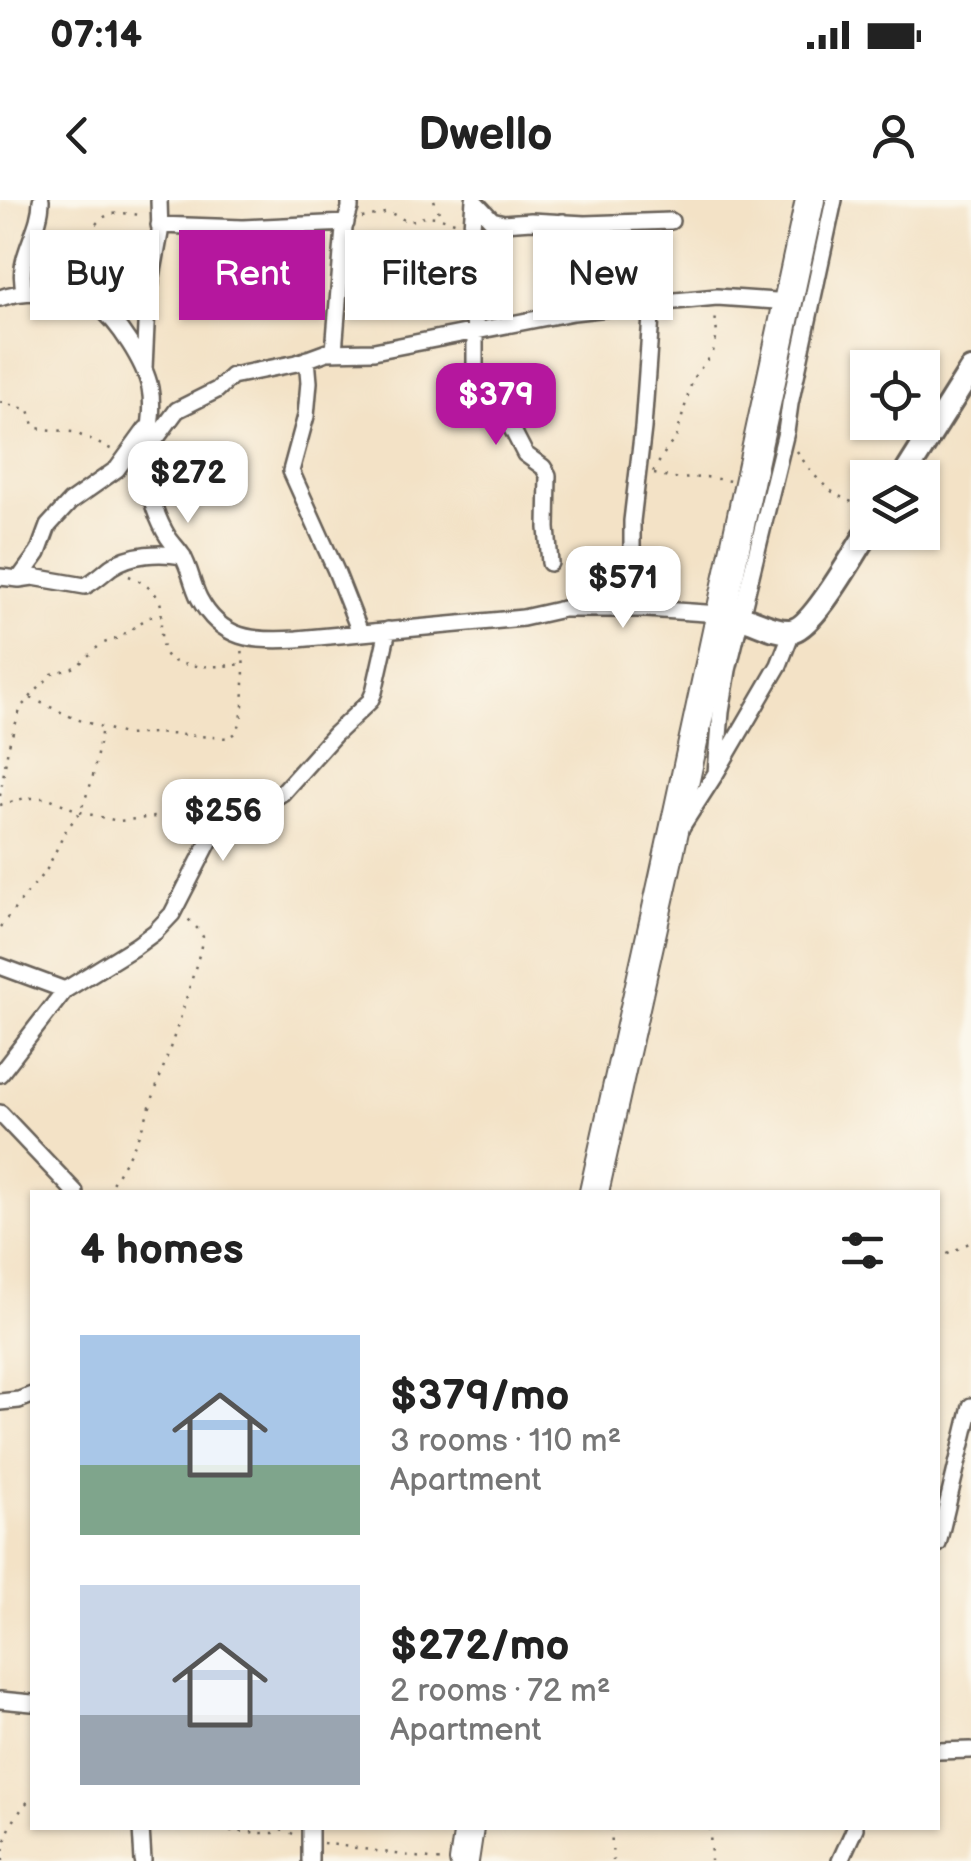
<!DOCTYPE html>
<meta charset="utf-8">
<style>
:root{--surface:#fff;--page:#f6f6f6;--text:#222;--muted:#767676;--accent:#b5179e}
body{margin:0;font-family:"Balsamiq Sans",sans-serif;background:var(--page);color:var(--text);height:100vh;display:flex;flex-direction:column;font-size:38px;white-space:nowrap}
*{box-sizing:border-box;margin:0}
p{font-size:32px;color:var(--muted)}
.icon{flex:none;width:55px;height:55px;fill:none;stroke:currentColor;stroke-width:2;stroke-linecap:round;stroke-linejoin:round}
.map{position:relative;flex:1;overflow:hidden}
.side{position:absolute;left:30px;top:990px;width:910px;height:640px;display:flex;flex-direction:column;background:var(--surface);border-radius:0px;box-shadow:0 2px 8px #0004}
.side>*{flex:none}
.hud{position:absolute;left:30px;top:30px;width:912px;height:90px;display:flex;gap:20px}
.fabs{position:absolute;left:850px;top:150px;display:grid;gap:20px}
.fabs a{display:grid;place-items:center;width:90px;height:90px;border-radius:0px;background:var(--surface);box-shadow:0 2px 8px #0004;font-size:50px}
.price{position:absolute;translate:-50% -85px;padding:0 22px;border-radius:20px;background:#fff;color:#222;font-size:32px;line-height:65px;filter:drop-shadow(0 2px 5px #0008)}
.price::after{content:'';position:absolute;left:50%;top:60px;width:30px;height:22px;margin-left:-15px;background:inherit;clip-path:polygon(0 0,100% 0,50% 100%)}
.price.current{background:var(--accent);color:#fff}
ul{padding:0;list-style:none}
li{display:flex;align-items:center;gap:30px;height:250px;padding:0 50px}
li span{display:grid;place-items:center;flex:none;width:280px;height:200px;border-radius:0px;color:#555}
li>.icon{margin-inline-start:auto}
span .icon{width:120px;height:120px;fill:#fffc;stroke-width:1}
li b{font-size:42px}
h2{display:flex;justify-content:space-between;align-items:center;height:120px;padding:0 50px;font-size:42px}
.pill{padding:0 35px;border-radius:0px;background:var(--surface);box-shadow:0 2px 8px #0004;font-size:35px;line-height:90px}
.pill.current{background:var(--accent);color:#fff}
.status{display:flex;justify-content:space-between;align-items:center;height:70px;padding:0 50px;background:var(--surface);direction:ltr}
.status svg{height:28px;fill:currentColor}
header{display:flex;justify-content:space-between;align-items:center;height:130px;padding:0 50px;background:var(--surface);font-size:45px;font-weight:600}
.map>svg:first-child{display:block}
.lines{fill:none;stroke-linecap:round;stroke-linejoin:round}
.street-casing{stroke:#676158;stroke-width:20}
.secondary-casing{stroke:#676158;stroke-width:28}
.highway-casing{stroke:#676158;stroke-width:32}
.path{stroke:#676158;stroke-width:2.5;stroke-dasharray:2.5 8;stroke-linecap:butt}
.street{stroke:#fff;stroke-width:15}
.secondary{stroke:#fff;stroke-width:22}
.highway{stroke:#fff;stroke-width:28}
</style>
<div class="status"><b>07:14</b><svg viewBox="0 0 49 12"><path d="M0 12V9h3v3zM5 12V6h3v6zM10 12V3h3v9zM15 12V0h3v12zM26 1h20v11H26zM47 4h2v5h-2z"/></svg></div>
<header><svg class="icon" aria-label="back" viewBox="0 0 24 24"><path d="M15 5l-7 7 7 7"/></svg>Dwello<svg class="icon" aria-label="person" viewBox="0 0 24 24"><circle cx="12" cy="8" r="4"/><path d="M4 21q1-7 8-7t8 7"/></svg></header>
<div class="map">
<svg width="971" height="1661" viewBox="0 0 971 1661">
<rect width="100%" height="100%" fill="#fbf7ec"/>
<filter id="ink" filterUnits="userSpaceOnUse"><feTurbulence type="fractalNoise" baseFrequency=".01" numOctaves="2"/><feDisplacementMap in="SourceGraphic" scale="20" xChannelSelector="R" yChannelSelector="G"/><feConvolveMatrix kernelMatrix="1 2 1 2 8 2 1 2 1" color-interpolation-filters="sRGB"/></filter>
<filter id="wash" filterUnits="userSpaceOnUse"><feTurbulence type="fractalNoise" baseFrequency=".0048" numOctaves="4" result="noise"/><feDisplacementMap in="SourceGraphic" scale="40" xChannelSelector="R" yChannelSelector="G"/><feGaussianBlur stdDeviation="2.25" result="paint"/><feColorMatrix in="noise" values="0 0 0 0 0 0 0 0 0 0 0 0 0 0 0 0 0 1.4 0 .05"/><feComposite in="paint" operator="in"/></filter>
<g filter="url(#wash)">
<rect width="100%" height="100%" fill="#f3e2c6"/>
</g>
<g filter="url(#ink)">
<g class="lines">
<defs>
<path id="street" d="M474,0l-5,66 6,64v43l33,48 17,33 18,13 5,8 -1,53 3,35
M474,1l18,19 11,3 28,-2 54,3 86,-3
M563,22l-3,20 10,70
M159,25l84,3 103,-5
M25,92c-11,-33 16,-59 16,-92
M0,98c23,-9 76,-8 97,7 21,16 48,58 53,83 6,31 -7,60 -3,91 3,19 11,42 21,58 4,6 10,12 14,18 8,13 10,29 17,43 22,42 55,44 98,41l226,-21 40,-9h84l73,5
M334,151l10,-123 6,-20v-8
M307,159l2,23 -3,34 -15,55 45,100 24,61
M144,169l3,-65 13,-71 -1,-33
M146,252l31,-42 40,-20 15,-14 65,-13 30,-11 47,-1 199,-39 71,-8 73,-7 73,5
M0,377l19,2 14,-2 52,9c10,-5 17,-12 26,-19 20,-14 49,-15 72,-11
M19,379l19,-26 10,-27 22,-24 47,-33 29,-40
M569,406l18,-11 19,-18 23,-5 3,-9v-42l11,-93 9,-125
M716,573l5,-61 7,-42 58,-238 4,-28 44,-204
M682,626l34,-53 63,-108 13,-33
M0,766l65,24
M0,874l65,-84 71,-44 19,-14 17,-18 41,-80 10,-11 30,-11 29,-19 52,-58 36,-34 4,-9 14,-62
M0,913l75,79
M0,1202l19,-2 13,-5
M938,1344l33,-138
M0,1500l32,3
M938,1551l33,-1
M141,1628l2,33
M310,1628v33
M840,1661l15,-33"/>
<path id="secondary" d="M903,278l68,-108
M720,414c8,1 16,2 24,4 14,4 30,14 46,13 22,-1 65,-79 78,-99"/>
<path id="highway" d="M594,992c75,-330 144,-661 216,-992
M464,1661l5,-33"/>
</defs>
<!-- street casing -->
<use href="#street" class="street-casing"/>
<!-- secondary casing -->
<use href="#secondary" class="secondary-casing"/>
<!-- highway casing -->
<use href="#highway" class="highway-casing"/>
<!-- path -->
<path class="path" d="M434,0l7,17
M362,18l27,-6 17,9 11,-1 9,-4 11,1 21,6
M55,78l1,-22c5,-3 10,-6 15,-9 34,-23 22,-41 74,-31
M660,87l8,-51
M0,202l29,8 6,18 38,4 42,19
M797,251c17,27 37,50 71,55
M653,272l15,-25 8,-8 14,-51 4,-11 19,-25 4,-17 -2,-22
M654,274l26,5 26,-2 24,4
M129,376c11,5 25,13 30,24 5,9 1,22 2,32 0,7 1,17 5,23 11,16 60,11 77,9
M31,498l45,21 51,16 27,-2 74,5c8,-5 7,-3 11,-12 6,-14 6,-61 3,-76
M0,596l8,-48 13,-41 31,-33 24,-7 25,-23 17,-6 31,-21 12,-2
M0,605l25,-7h24l31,14 38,9 82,-9 12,4
M0,727l47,-58 19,-39 14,-18 12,-31 10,-53
M107,992l27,-46 12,-28 35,-102 18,-61 4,-18 -3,-6 -13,-13
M938,1059l33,-17
M188,1628l75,5h11l8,-5
M611,1628l2,33
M710,1628l1,33
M281,1629l15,6
M323,1643l120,18
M3,1661c-1,-25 12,-46 29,-64"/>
<!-- street -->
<use href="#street" class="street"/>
<!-- secondary -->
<use href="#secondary" class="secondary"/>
<!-- highway -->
<use href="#highway" class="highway"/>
</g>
</g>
</svg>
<div class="fabs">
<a><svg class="icon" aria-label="locate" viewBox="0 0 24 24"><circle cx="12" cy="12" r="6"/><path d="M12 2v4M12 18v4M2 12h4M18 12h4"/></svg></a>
<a><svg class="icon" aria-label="layers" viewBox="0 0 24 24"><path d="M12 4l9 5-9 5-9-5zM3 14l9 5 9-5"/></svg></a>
</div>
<b class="price current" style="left:496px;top:248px">$379</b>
<b class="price" style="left:188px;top:326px">$272</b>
<b class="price" style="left:623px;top:431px">$571</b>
<b class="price" style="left:223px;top:664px">$256</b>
<div class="hud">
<a class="pill">Buy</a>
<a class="pill current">Rent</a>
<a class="pill">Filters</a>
<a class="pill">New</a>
</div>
<section class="side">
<h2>4 homes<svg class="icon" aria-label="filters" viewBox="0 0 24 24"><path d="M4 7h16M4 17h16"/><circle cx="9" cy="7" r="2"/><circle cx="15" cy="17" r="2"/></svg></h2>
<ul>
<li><span style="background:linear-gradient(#a9c7e8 65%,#7fa58c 0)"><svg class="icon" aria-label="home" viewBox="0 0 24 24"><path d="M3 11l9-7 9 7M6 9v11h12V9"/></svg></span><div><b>$379/mo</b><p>3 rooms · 110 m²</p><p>Apartment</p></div></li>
<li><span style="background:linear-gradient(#c9d6e8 65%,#9aa5b1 0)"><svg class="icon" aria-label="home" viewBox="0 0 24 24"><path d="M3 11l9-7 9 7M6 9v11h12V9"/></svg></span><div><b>$272/mo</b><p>2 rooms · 72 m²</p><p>Apartment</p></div></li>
</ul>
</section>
</div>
